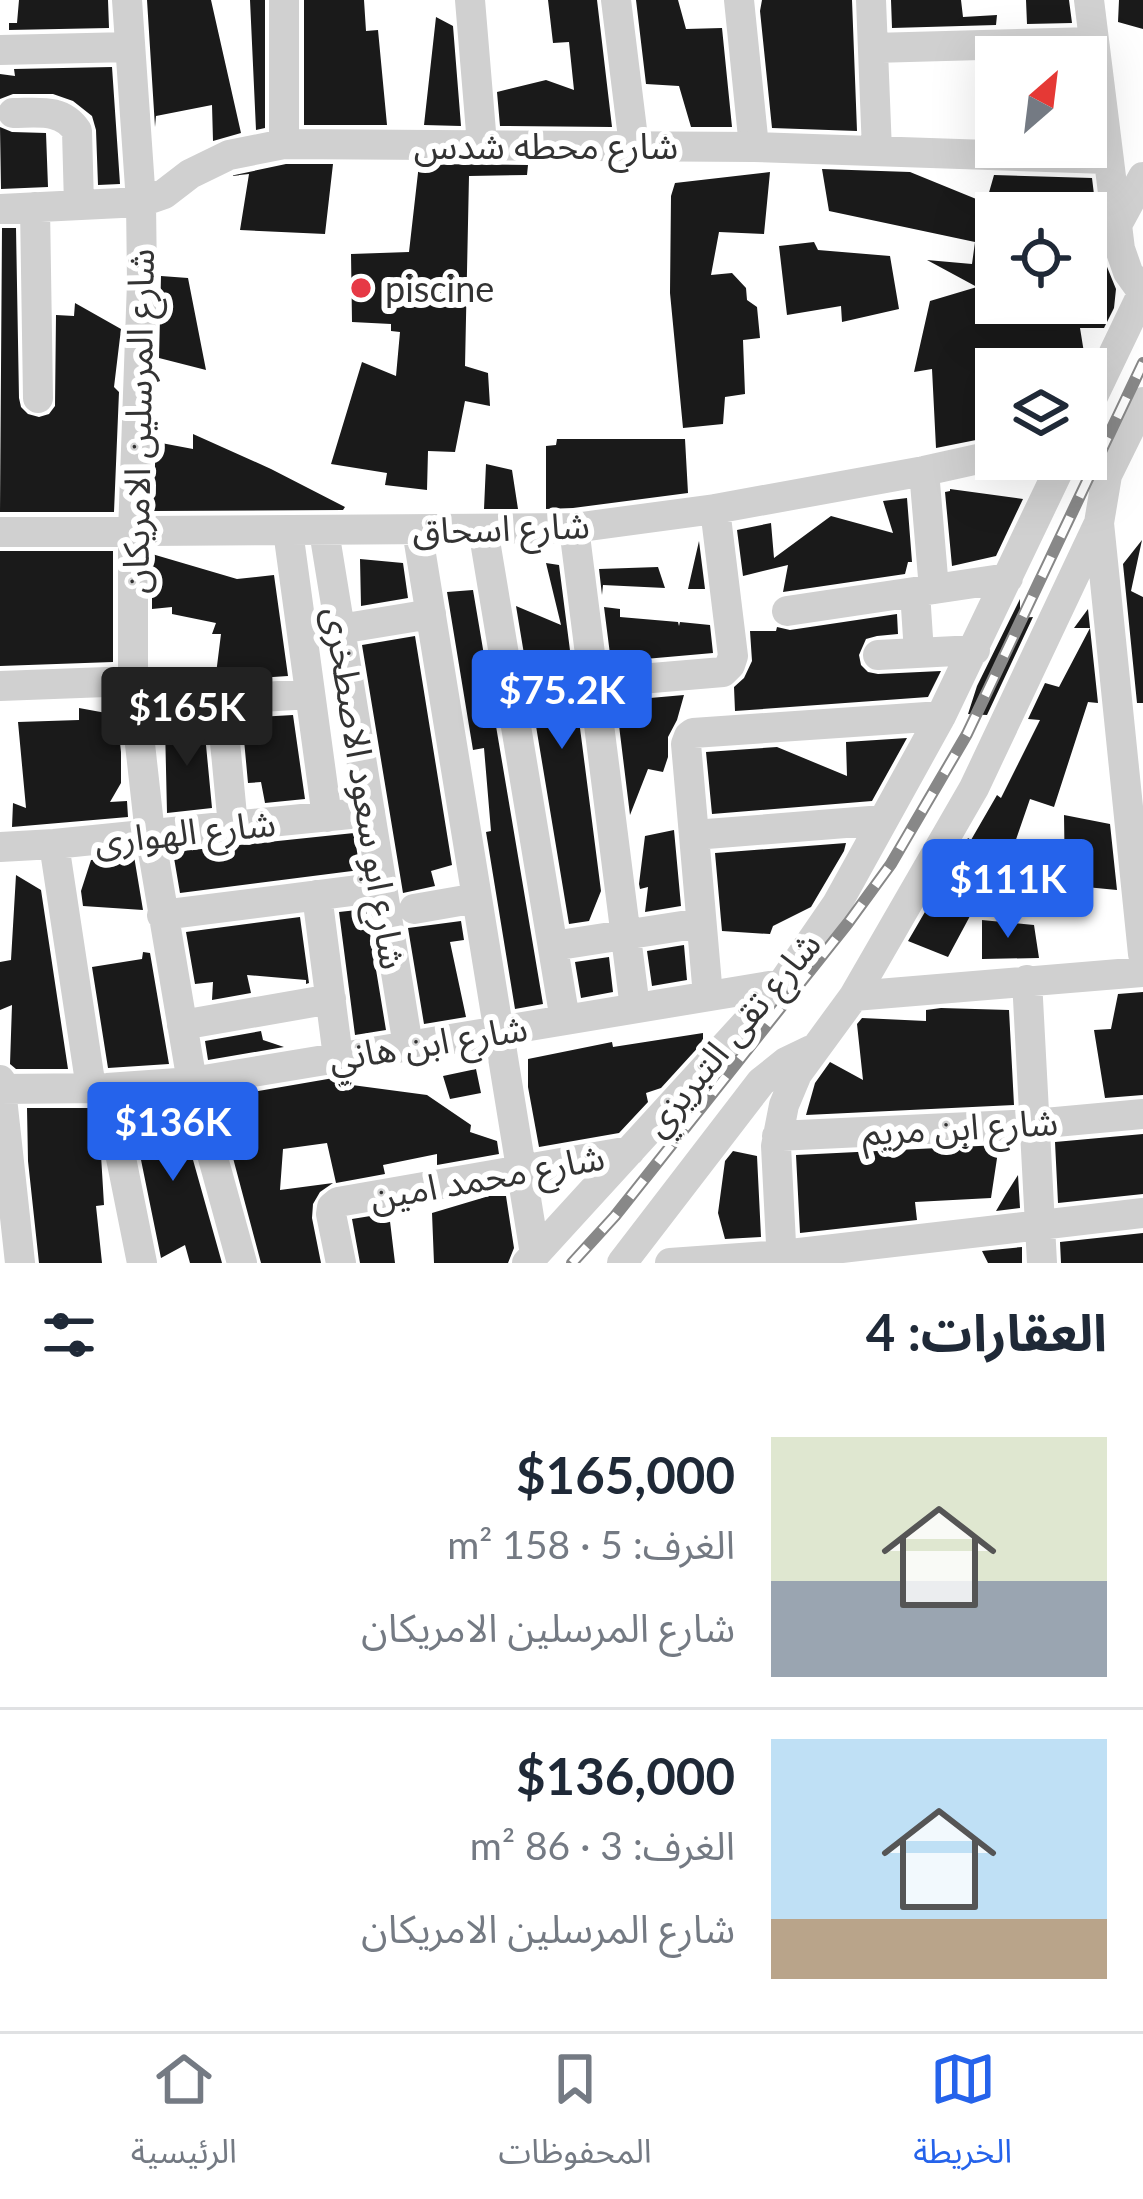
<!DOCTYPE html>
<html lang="ar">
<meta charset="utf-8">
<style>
:root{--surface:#fff;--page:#f6f6f7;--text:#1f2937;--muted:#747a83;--line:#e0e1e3;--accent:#2563eb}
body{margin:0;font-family:Lato,"Noto Sans Arabic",sans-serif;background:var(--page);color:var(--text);direction:rtl;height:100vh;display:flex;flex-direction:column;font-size:45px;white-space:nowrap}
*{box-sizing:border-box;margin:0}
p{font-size:39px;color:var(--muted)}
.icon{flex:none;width:66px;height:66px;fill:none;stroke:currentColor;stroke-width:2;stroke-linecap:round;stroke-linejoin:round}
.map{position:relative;height:1263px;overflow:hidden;direction:ltr}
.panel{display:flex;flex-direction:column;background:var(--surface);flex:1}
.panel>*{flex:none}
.needle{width:78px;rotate:28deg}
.controls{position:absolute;left:975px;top:36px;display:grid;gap:24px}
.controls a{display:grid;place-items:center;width:132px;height:132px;border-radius:0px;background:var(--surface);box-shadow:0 12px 48px #0002;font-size:60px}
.price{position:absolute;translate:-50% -102px;padding:0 27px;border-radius:12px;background:var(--accent);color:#fff;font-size:39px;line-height:78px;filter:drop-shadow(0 3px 6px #0008)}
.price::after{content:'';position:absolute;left:50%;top:72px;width:36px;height:27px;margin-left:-18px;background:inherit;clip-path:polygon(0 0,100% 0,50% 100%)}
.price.on{background:#222;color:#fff}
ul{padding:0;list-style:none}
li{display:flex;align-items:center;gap:36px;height:300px;padding:0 36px}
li+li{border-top:3px solid var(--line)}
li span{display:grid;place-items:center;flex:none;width:336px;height:240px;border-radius:0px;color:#555}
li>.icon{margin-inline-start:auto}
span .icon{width:144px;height:144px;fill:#fffc;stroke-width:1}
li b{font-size:51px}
h2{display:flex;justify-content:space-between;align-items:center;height:144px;padding:0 36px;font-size:51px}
.tabs{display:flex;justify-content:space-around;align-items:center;height:168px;border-top:3px solid var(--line);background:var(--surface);font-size:33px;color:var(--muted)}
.tabs a{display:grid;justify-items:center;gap:6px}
.tabs .on{color:var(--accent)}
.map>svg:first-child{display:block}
.building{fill:#1a1a1a;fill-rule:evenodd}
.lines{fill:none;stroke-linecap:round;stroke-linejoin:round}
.street{stroke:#d0d0d0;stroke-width:30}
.rail-casing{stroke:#888;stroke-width:12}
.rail{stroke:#fff;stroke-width:8;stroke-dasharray:22;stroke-linecap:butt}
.poi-dot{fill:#e63946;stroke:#fff;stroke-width:4.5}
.labels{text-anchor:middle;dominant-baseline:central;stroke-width:12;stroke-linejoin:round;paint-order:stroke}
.street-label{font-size:36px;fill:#333;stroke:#fff}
.poi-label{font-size:36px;fill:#333;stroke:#fff;text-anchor:start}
</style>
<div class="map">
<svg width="1143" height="1263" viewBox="0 0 1143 1263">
<rect width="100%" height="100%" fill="#fff"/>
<!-- building -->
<path class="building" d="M19,0h89l1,28 -100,2v-7h8z
M147,0h64l30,133 -28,8 -1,-36 -56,11 -1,11z
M250,0h15v128l-9,2z
M304,0h60l2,31 12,-1 9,95h-83z
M548,0h49l15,127 -112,-1 -3,-34 49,-12 28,10 -5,-48 -16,1z
M636,0h42l8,29 36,-1 10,99h-41l-12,-41 -33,-2z
M762,0h90l5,131 -85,-3 -12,-117z
M891,0h70l2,17 34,-2 -1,10 -104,3z
M1026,0h43l3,23 -45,1z
M1119,0h24v29l-25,-7z
M436,17l17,9 8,100 -37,-1z
M112,67l8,117 -22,1 -2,-55 -4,-14 -19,-15 -20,-7h-40l-13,5v-25l15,2 -1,-7z
M0,127l12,5 34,1 2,54 -47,2z
M286,164h47l-8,70 -85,-4 9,-56 -19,2z
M419,164l109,1 -1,10 -58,1 -4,190 23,7 2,33 -25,-5 -10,51 -27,-1 -1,39 -42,-5 2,-12 -56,-9 31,-102 34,14 4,-44 -9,-1v-7l-39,-2 -1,-68 58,-2z
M822,169l88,3 76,31 8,-28 98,3 9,74 15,37 -2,19 -10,20h-24l6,37 -2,4h-88v67l-60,12 -4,-79 -18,3 16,-71 47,-14 -50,-27 45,4 3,-22 -146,-31zM996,213h90v90h-90z
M770,172l-6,62 -45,-2 -8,43 21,-2 14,15 1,12 10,7 3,31 -17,2 2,54 -20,3 -2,27 -40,4 -13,-135 1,-97 4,-13z
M2,228h14l3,170 2,9 7,7 11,3 10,-3 6,-8 1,-91 18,1 1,-13 46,26 -7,58 5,5 -5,120h-114z
M814,242l4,8 72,6 9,53 -57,13 -1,-16 -54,9 -8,-69z
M161,276l27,2 18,92 -47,-12z
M193,434l78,35 74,38 -2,3 -190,1 3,-69 37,7z
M557,439h128l3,54 -115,15 -27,1v-63l10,-1z
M486,464l26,6 6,39h-34z
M950,489l73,10 -27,57 -44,10 -7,-74 5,-1z
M907,498l5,64h-4l-3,12 -122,18 5,-27 -45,11 -6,-46 34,-7 3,35 57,-42 62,17 -10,-32z
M1142,540l-11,51 12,6v106h-6l-14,-139z
M699,541l6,48h-17z
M0,551h113v111l-113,4z
M152,554l85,25 37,-4 14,101 -64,4 -1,-5 -7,-1 5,-40h-9l4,-11 -44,-9v-7l-20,2z
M360,559l43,4 5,35 -47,8z
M546,563l13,2 42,326 -12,30 -20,3 -53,-318 45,19z
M658,567l7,21 -62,-3 -1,10 -3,-26z
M473,590l70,414 -28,5 -29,-177 5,-1 -7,-83 -11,2 -26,-158z
M1020,599v19l13,-1 -46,98 -19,-1 9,-28z
M604,607l16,2v8l58,5 1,4 1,-4 30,3 3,28 -102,9z
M1088,609l10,94 -10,-1 -34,105 -24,-8 -18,52 -6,-2 -58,108 -40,-16 60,-103 3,2 26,-45 4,3 39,-78 -12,-1 17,-36 14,4 31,-59h-16z
M897,614l1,20 -21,2 -11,3 -7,16 2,10 7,7 10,2 63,-3 -13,26 -193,14 -1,-24 10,-9 8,-17 -2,-30h26l1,-4 13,3z
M415,636l37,229 -21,6 4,15 -32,7 -41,-248z
M684,695l-7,25 -9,17v20l-5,15 -15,-3 -18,46 -14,-114z
M79,708l38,7 4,37v31l-11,19 17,-1 1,16 -116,10 1,-24 13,5 -8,-86 61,-2z
M293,715l12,84 -40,4 -4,-21 -13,1 -6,-65z
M204,724l8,84 -45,5 -2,-88z
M907,738l-35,63 -160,13 -6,-62 71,-5 70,29 -1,-34z
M1064,815l46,9 7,66 -52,-5z
M674,830l7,76 -36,6 3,-25 -8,2 -1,-5 6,-48z
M354,833l6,37 -180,23 -7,-41z
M846,843l-2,8 -33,56 -38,19 -3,8 -48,-3 -7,-78z
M134,856l9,54 -60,-4 -2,-15 10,-31z
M16,875l25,15 27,179h-52l-6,-5 2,-59 -12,5v-48l11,-2z
M366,909l20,121 -31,5 -16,-123z
M300,917l9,66 -3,1v-4l-59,-5 4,18 -39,7 1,-18 -18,2 -9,-52z
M982,920l52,5 5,33 -57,1z
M461,921l3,19 -14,2 16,75 -42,7 -16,-96z
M684,945l3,35 -35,6 -5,-35z
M143,952l7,1 19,111 -61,4 -16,-101 50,-8z
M609,957l4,35 -32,6 -6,-36z
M1143,992v103l-38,3 -11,-68 17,-1 7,-35z
M941,1008l68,2 5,95 -208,10 9,-32 15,-21 33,18 -6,-56 5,-6 64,3v-11z
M261,1031l2,9 21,7 -76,13 -3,-19z
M703,1033v9l-42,46 -15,5 2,9 -29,31 -80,14 -11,-60v-28l84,-17 1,5z
M476,1069l5,24 -31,6 -7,-23z
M351,1075l1,10 75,10 44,30 -1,7 27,9 2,13 -62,11v-11l-54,11 2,9 -49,9 -9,-40 -44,6 -3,41 53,-7 -13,9 -7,12 -1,14 9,45h-60l-44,-165z
M177,1103l45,160h-32l-5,-18 -24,13 -31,-152z
M27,1108h64l10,47 3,50 -8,1 6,57h-63l-11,-102z
M1143,1134v60l-85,9 -3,-61z
M999,1145l-8,53 -76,4 2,18 -117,13 -4,-78z
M733,1151l24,5 4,81 -36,2 -7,-26 7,-52z
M1018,1175l2,33 -24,3 10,-17z
M489,1196h17l8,52 -6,15h-74l-2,-50z
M389,1213l6,50h-35l-8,-44z
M1143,1233v30h-82l-1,-21z
M1022,1247v16h-34l-6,-12z"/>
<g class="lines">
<!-- street -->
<path class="street" d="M127,0l14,202 1,80 -9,251v148l17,153 42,248 50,181
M470,0l12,144
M616,0l18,146
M739,0l15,147
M871,0l6,151
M1089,0l31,249 8,23 15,21
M873,48l221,-6
M0,50l130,-3
M13,113c25,0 49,-5 64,18l2,74
M284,144v-144
M35,207l3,191
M0,209l141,-7 23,-8 26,-20 39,-19 55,-11 470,3 353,12
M1118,223l25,-46
M1086,411l57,-119
M924,471l10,118
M1099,523l44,431
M574,528l61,480
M483,529l82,491
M417,530l118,724
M288,531l39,286
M324,531l84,515
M0,532l574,-4 141,-19 209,-38 72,-16
M915,592l4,61
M787,611l221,-33
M340,629l91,-15
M878,655l97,-5
M593,683l130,-11 7,-7 3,-9 -18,-147
M0,686l133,-5
M221,700l12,126
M136,705l174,-11
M694,835l189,-15
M54,844l37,244
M0,847l54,-3 316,-32
M317,895l21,162
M414,909l63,-11
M162,915l220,-28
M553,946l148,-23
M1027,980l15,283
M708,996l-22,-252 3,-8 4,-3 248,-17
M854,996l289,-24
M182,1025l149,-26
M0,1080l20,183
M107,1088l35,175
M0,1089l107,-1 85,-6 590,-98
M777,1136l257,-12 109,-10
M341,1263l-10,-49 1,-7 6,-5 292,-51
M527,1263l255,-279 55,-80 104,-188 123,-257
M622,1263l139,-181 25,-20 25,-12
M670,1263l112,-8 361,-42
M782,1263l-6,-117 8,-41 13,-31 57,-78 120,-208 125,-265 8,-48 36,-73"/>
<defs>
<path id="rail" d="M572,1263l43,-47 233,-293 43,-59 76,-130 176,-371"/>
</defs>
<!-- rail casing -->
<use href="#rail" class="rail-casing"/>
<!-- rail -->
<use href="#rail" class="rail"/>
</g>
<!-- markers -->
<circle class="poi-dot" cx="361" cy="288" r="12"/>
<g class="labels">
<!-- street labels -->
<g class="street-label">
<text x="546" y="145">شارع محطه شدس</text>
<text transform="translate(137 421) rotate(-89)">شارع المرسلين الامريكان</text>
<text transform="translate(501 527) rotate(-2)">شارع اسحاق</text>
<text transform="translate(366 788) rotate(81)">شارع ابو سعود الاصطخرى</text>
<text transform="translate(185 831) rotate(-6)">شارع الهوارى</text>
<text transform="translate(731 1033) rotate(-50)">شارع تقى التبريزي</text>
<text transform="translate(428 1042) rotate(-9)">شارع ابن هاني</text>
<text transform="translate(960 1126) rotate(-3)">شارع ابن مريم</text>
<text transform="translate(487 1176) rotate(-10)">شارع محمد امين</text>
</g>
<!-- poi labels -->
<g class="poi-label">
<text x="385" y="288">piscine</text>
</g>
</g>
</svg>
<div class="controls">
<a><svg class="needle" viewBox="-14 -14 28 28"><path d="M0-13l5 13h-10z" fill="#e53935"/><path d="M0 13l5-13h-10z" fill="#747a83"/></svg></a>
<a><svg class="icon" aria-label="locate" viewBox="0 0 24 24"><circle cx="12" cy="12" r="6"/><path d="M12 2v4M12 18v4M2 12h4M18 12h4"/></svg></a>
<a><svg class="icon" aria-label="layers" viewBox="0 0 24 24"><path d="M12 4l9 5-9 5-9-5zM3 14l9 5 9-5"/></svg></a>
</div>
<b class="price" style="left:562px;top:752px">$75.2K</b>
<b class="price on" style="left:187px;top:769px">$165K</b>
<b class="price" style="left:1008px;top:941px">$111K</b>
<b class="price" style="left:173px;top:1184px">$136K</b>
</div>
<section class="panel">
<h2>العقارات: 4<svg class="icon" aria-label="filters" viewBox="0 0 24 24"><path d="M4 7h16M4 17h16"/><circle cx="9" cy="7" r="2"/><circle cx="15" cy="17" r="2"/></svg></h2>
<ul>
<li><span style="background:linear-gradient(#dfe7d0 60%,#9aa5b1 0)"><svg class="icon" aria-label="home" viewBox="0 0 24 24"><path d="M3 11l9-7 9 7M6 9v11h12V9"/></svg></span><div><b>$165,000</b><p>الغرف: 5 · 158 m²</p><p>شارع المرسلين الامريكان</p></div></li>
<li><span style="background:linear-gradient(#bfe0f5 75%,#b9a48a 0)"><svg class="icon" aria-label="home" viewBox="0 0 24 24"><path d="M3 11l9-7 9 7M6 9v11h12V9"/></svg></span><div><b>$136,000</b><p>الغرف: 3 · 86 m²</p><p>شارع المرسلين الامريكان</p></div></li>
</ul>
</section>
<nav class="tabs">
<a class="on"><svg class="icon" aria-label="map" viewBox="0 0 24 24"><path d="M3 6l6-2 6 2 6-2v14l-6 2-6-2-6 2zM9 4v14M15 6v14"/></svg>الخريطة</a>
<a><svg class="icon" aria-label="saved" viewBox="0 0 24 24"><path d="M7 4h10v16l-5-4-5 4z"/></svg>المحفوظات</a>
<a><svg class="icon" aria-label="home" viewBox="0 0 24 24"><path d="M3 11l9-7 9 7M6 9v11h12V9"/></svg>الرئيسية</a>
</nav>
